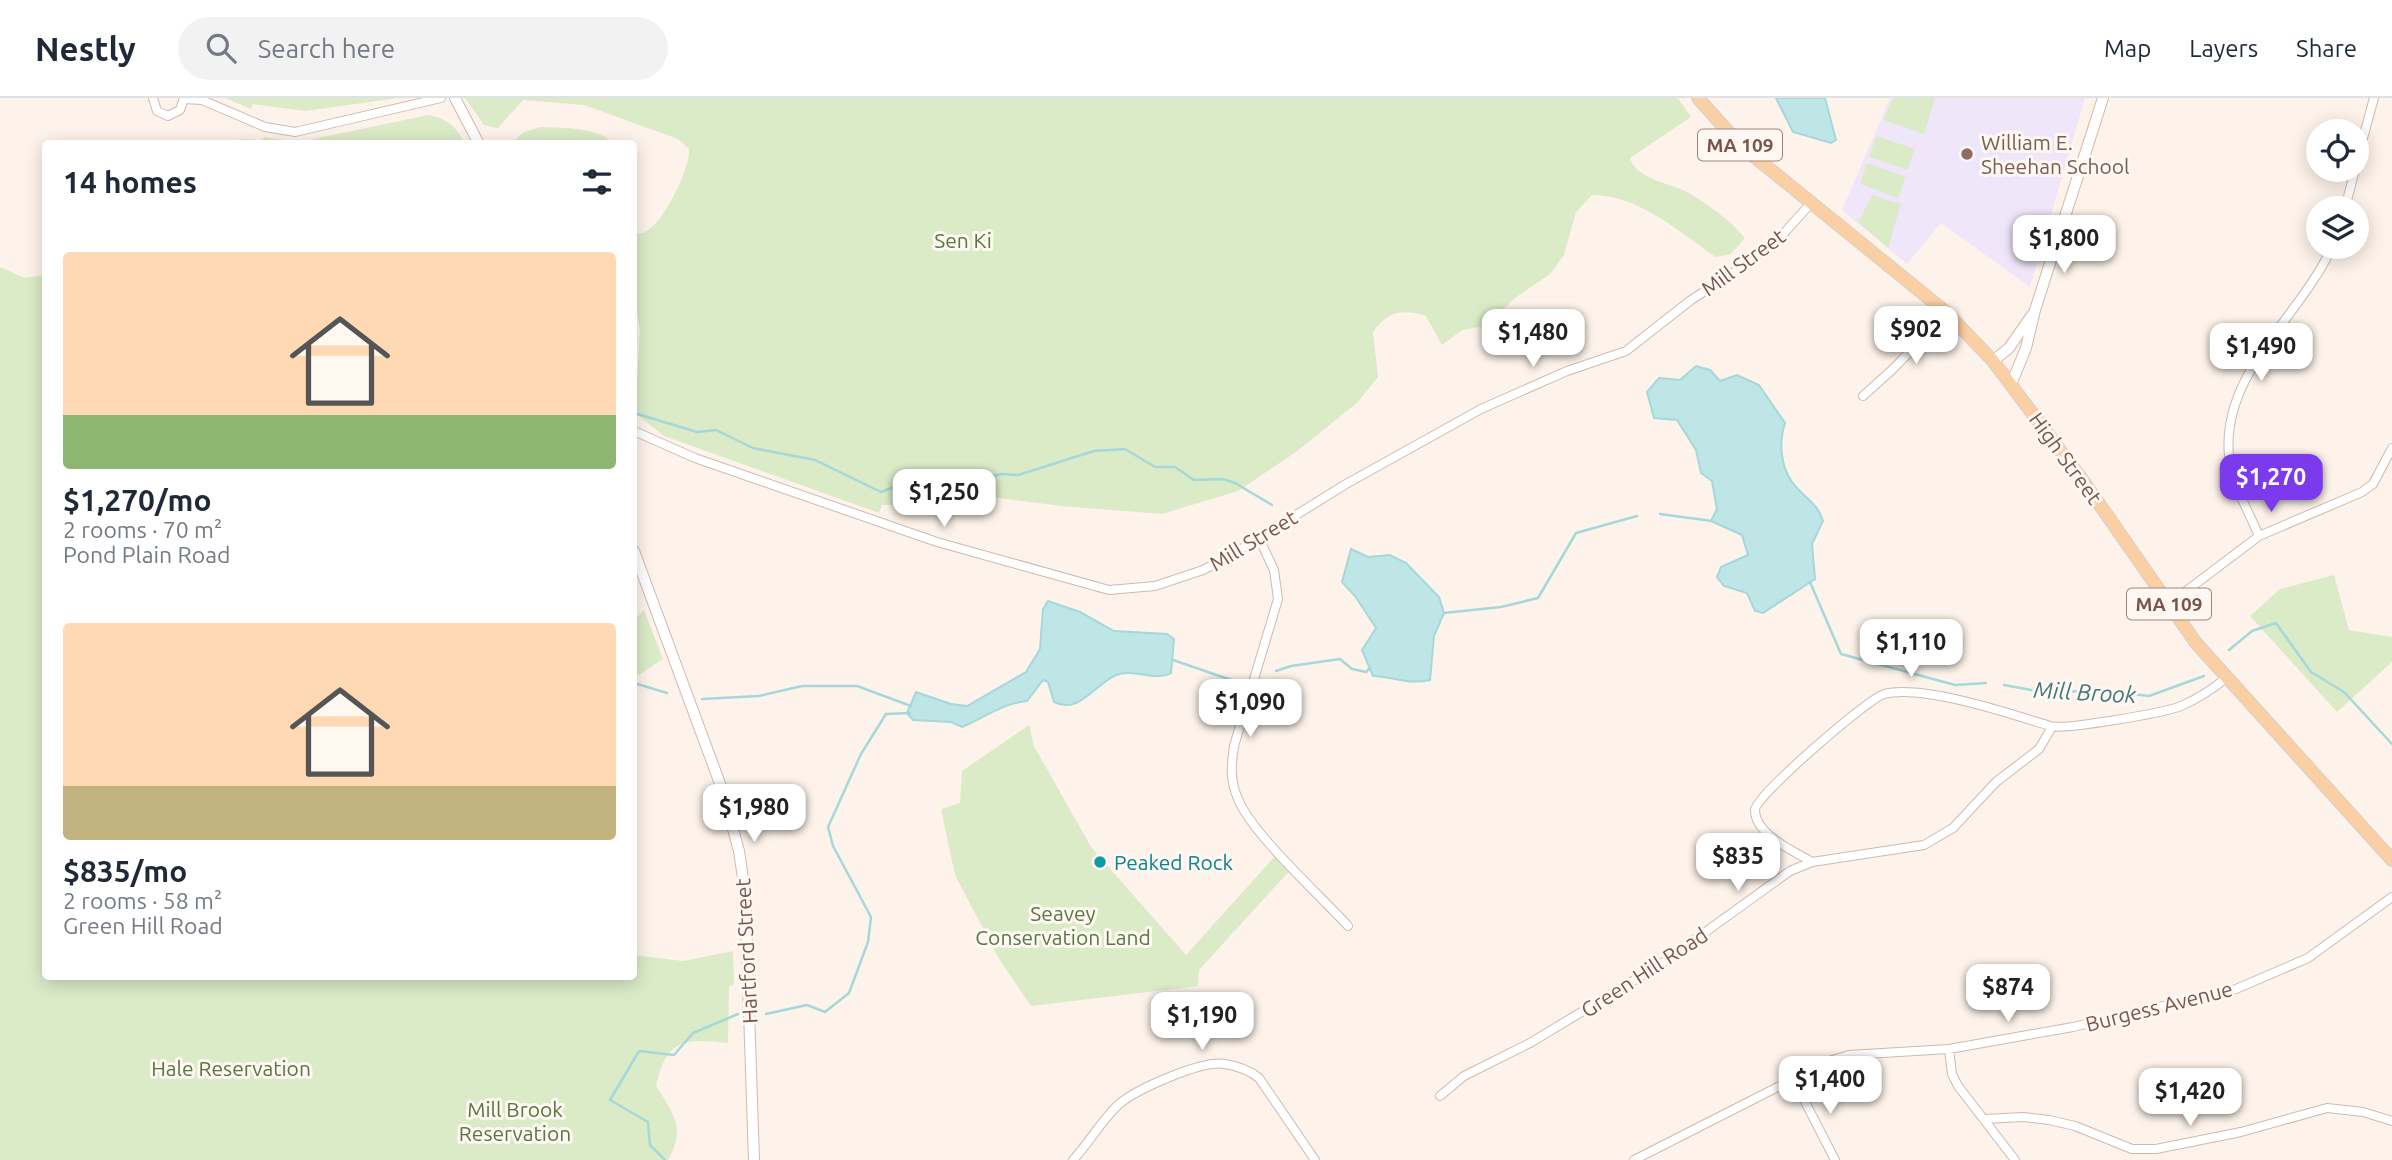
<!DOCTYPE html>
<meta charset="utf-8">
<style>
:root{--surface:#fff;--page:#f2f2f3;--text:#1f2937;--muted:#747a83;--line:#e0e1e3;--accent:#7c3aed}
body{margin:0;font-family:Ubuntu,sans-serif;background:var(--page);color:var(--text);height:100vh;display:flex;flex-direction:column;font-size:26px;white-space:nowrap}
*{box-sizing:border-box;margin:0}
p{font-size:23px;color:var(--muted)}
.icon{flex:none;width:38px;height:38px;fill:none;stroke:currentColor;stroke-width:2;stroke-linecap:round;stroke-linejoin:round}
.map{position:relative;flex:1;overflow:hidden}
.sheet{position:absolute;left:42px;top:42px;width:595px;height:840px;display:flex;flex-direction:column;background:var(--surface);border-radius:7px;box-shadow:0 4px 18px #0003}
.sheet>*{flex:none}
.fabs{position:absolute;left:2306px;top:21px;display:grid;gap:14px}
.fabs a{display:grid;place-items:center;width:63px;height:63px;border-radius:50%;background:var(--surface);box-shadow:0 4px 18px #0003;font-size:35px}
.price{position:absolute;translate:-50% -60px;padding:0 16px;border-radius:14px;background:#fff;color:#222;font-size:23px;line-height:46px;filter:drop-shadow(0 2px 4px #0008)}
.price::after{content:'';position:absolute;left:50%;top:42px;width:21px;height:16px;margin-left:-10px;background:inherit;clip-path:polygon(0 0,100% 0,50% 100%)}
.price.selected{background:var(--accent);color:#fff}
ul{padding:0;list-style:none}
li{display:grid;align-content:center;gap:14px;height:371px;padding:0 21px}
li span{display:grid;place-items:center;height:217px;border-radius:7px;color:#555}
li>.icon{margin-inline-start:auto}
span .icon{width:126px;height:126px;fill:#fffc;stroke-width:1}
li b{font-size:30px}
h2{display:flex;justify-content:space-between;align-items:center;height:84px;padding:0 21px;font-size:30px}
header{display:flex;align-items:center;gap:42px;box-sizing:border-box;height:98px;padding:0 35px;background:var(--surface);border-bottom:2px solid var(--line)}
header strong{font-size:33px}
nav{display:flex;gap:38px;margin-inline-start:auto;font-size:24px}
.search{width:490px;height:63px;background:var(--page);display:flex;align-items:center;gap:18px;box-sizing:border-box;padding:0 24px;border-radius:38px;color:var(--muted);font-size:26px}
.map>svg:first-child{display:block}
.education{fill:#f0e6f9}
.green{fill:#dbebc8}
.water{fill:#bee6e7;stroke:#a4d8d9;stroke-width:2}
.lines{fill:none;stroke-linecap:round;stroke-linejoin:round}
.stream{stroke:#a4d8d9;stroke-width:2.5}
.minor-casing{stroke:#cfb9af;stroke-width:10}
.tertiary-casing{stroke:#cfb9af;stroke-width:12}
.primary-casing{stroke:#d9d0cd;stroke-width:14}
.minor{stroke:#fff;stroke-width:8}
.tertiary{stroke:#fff;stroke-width:10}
.primary{stroke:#facfa3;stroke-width:12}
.education-dot{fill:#8d6e63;stroke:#fff7f1;stroke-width:2.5}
.culture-dot{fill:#0f9aa8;stroke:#fff7f1;stroke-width:2.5}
.labels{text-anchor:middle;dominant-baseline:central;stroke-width:6;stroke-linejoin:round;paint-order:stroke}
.shield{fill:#fff7f1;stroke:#a0867e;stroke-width:2}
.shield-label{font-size:19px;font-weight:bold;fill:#78564c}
.education-label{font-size:21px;fill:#785e54;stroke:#fff7f1;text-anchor:start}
.park-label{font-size:21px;fill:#587841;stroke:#fff7f1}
.street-label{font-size:21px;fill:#78564c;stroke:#fff7f1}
.culture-label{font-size:21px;fill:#0d838f;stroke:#fff7f1;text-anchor:start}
.water-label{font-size:23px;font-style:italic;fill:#407b7d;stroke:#fff7f1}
</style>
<header>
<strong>Nestly</strong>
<div class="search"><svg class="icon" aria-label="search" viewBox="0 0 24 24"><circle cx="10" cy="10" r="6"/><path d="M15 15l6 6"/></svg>Search here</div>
<nav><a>Map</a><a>Layers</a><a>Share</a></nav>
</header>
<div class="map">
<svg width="2392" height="1062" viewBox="0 0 2392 1062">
<rect width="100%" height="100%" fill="#fdf3ea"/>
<!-- education -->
<path class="education" d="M1890,0h195l-55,189 -89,-64 -34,41 -65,-54z"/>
<!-- green -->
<path class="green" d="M225,0h173l-93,13 -52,-7 -2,5z
M465,0h1213l13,19 -61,41c6,22 42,25 59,35 21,13 40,26 56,45l-14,16 -15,3c-37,-25 -77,-62 -124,-62l-16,17 -12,43 -14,19 -35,24 -29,28 -24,4 -20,15 -16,-29c-24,-7 -38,-5 -53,16l5,45 -20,25 -62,50 -58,39 -76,23 -101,-8 -116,-15h-29l-23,14h-11l-3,8 -215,-77 -29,-23 5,-83 -6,-33v-63c3,-1 7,0 11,-2 18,-8 46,-64 44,-83l-11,-10 -94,-34 -61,-5 -25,28 -14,-3z
M1893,0h42l-11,36 -41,-14z
M428,17c19,3 28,11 36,28h-226l1,-4 23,1 2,-3 35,5z
M541,29c24,1 55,0 73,16h-103l13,-11z
M1876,38l39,13 -7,21 -39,-13z
M1867,65l39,14 -8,21 -38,-14z
M1872,97l29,9 -13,44 -30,-26z
M0,169l25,11 20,-3 1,701h588v-21l49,6 50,-10 1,33 -5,2 -1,57c-43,-5 -62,-4 -72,43 18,28 30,42 12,74h-668z
M2334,477l15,55 43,7v25l-55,50 -87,-96 30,-27z
M644,512l19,49 -29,19v-58z
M1029,627l5,21 57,101 95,108 91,-101 16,13 -94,103 -1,16 -167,20 -32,-47 -44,-84 -14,-66 19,-6 2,-32z"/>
<!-- water -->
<path class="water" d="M1776,0h49l11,42 -5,3 -38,-11z
M1696,268l14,4 10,11 17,-6 22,10 26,38c-6,18 -5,42 7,59 11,15 26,21 31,39l-11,23 3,35 -52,34 -8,-2 -8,-18 -23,-7 -7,-9 4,-10 27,-12 -6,-20 -31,-14 6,-12 -5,-28 -11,-8 -5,-23 -19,-30 -23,-2 -7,-26 12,-14 21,2z
M1351,451l17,8 22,-2 16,8 33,34 5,16 -10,23 -4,44c-22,5 -35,-3 -57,-4l-11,-26 14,-22 -21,-32 -13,-14z
M1048,503l32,11 34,19 53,3 7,5 -3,34c-16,9 -37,-5 -55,2 -21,9 -37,40 -62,27l-6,-20 -5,-2 -16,21c-26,3 -41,16 -65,26l-11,-5 -38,-2 -6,-7 9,-21 35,12 16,2 59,-34 14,-23 3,-40z"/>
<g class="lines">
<!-- stream -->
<path class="stream" d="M634,315l63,19 19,-2 37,18 62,12 66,32 24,-9 50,2 46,-11 17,1 76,-24 31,-2 30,18h20l19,13 29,-1 12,4 37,22
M1660,416l52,7
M1810,484l31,72 114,31 31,-2
M1444,515l57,-6 37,-9 38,-65 61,-17
M2229,552l23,-19 24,-8 35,49 33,20 48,52
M1173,562l67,23
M1276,573l15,-5 49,-7 12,10 14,3 4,-4
M634,585l33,10
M2004,587l50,9 38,-5 57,7 55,-20
M702,601l57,-3 43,-10h55l54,20
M766,916l41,-9 18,7 24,-19 19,-51 3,-25 -38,-71 -5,-19 33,-73 25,-40 24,-1
M665,1062l-15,-15 -2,-23 -38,-22 29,-49 35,4 19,-22 45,-19"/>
<defs>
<path id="minor" d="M153,0l4,13 11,5 12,-6 4,-12
M184,1l18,1 63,27 30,5 146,-34
M2357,62l17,-62
M2345,110l10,-38
M1863,298l30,-27 54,-56
M634,333l61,27 242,84 172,48 46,-4 48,-16 27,-14 116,-72 135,-75 86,-38 59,-20 65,-51 57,-37 37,-31 26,-29
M1258,438l16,34 4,29 -44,147c-3,19 -4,35 4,53 14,35 82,96 110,127
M2259,438c-11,-26 -27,-52 -30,-80 -8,-83 72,-140 103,-209
M2169,506l90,-68 103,-44 11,-8 19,-36
M1812,764c-18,-11 -57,-27 -57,-52 0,-14 114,-112 129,-116 39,-10 127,20 166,32 15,4 114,-13 131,-20 16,-7 32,-17 45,-28
M1949,951l3,25 6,12 57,74
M1797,979l2,13 36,70
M1440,998l24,-20 66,-33 131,-79 129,-93 22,-9 112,-17 29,-17 43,-46 43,-33 13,-22
M1985,1021l38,-2 26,3 26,6 57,23h24l85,-17 86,-24 36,4 29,9
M1073,1062c16,-17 28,-39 45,-55 18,-16 84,-45 107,-41 13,2 24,6 34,14l56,82
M1634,1062l195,-99 20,-6 100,-6 124,-22 163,-38 72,-31 84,-61"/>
<path id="tertiary" d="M455,0l24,46
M1993,263l16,-13 23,-33
M2012,284l14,-34 9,-38 68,-212
M634,453l88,238 17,62 6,41 9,268"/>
<path id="primary" d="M1698,0l42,47 207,168 46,48 93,124 110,158 196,217"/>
</defs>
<!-- minor casing -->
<use href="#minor" class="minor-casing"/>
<!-- tertiary casing -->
<use href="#tertiary" class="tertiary-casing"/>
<!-- primary casing -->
<use href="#primary" class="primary-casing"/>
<!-- minor -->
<use href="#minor" class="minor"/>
<!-- tertiary -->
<use href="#tertiary" class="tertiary"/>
<!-- primary -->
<use href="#primary" class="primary"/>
</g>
<!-- markers -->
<circle class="education-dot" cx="1967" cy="56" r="7"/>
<circle class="culture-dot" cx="1100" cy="764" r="7"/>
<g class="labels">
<!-- shield labels -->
<g class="shield">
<rect x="1698" y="31.5" width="84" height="31" rx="5"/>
<rect x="2127" y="490.5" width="84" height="31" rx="5"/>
</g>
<g class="shield-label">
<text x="1740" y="47">MA 109</text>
<text x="2169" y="506">MA 109</text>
</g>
<!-- education labels -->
<g class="education-label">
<text x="1981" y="44">William E.<tspan x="1981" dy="24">Sheehan School</tspan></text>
</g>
<!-- park labels -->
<g class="park-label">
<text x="963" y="142">Sen Ki</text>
<text x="1063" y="815">Seavey<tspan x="1063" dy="24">Conservation Land</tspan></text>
<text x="231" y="970">Hale Reservation</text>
<text x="515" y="1011">Mill Brook<tspan x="515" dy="24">Reservation</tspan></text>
</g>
<!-- street labels -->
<g class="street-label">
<text transform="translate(1743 164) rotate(-36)">Mill Street</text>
<text transform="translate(2066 360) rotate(54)">High Street</text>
<text transform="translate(1253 442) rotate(-31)">Mill Street</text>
<text transform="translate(746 853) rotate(-93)">Hartford Street</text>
<text transform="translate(1644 874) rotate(-33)">Green Hill Road</text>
<text transform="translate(2159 908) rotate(-14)">Burgess Avenue</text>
</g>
<!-- culture labels -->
<g class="culture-label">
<text x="1114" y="764">Peaked Rock</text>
</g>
<!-- water labels -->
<g class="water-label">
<text transform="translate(2085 594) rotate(3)">Mill Brook</text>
</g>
</g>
</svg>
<div class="fabs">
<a><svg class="icon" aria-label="locate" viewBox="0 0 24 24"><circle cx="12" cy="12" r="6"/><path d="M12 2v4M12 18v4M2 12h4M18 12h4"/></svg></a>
<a><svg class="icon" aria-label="layers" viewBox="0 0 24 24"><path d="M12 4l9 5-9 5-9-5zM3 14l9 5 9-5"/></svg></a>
</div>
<b class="price" style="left:2064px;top:177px">$1,800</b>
<b class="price" style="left:1916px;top:268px">$902</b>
<b class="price" style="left:1533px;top:271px">$1,480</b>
<b class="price" style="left:2261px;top:285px">$1,490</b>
<b class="price selected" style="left:2271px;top:416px">$1,270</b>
<b class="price" style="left:944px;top:431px">$1,250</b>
<b class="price" style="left:1911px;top:581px">$1,110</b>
<b class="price" style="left:1250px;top:641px">$1,090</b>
<b class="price" style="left:754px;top:746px">$1,980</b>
<b class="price" style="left:1738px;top:795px">$835</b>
<b class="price" style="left:2008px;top:926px">$874</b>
<b class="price" style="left:1202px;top:954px">$1,190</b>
<b class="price" style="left:1830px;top:1018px">$1,400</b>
<b class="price" style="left:2190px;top:1030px">$1,420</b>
<section class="sheet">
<h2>14 homes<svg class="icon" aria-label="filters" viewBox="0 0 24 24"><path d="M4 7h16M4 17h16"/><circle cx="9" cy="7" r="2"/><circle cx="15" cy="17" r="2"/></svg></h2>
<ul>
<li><span style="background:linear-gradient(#ffd9b3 75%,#8fb573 0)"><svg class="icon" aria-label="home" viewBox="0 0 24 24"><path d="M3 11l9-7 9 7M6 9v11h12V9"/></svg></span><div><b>$1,270/mo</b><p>2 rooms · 70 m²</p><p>Pond Plain Road</p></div></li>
<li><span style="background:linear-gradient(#ffd9b3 75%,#c2b280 0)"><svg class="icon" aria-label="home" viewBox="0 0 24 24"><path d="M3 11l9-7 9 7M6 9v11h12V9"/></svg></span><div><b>$835/mo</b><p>2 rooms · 58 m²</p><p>Green Hill Road</p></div></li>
</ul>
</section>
</div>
